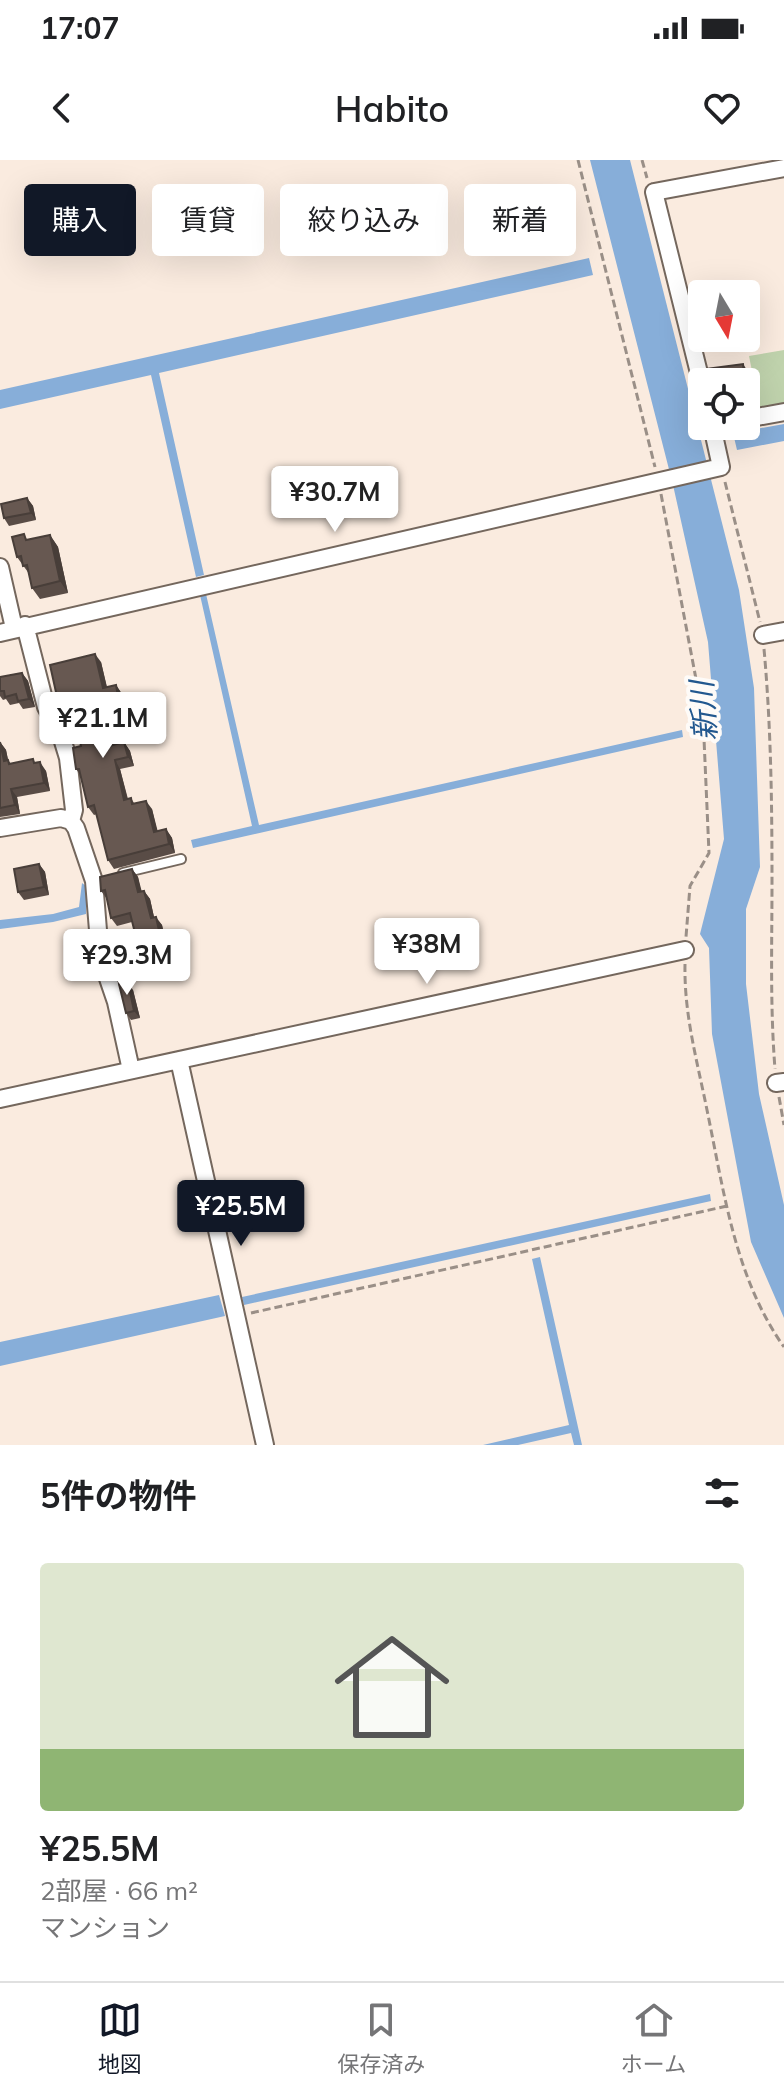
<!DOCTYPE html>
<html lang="ja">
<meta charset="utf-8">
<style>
:root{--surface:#fff;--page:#f6f6f6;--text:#202124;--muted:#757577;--line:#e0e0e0;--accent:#111827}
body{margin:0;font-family:Mulish,"Noto Sans JP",sans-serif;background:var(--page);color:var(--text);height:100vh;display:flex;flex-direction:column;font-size:30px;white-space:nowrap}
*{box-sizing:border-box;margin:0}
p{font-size:26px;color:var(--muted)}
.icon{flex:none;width:44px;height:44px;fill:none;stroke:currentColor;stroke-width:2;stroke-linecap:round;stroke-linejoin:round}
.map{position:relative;height:1285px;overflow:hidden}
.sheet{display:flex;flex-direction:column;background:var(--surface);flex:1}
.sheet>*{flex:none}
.guide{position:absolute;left:24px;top:24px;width:736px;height:72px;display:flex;gap:16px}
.needle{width:52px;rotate:170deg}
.tools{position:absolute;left:688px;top:120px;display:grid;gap:16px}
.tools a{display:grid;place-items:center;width:72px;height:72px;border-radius:8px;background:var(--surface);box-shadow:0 8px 32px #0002;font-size:40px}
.price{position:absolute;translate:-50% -68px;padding:0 18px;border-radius:8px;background:#fff;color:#222;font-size:26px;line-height:52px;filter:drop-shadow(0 2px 4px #0008)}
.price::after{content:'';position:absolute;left:50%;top:48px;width:24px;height:18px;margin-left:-12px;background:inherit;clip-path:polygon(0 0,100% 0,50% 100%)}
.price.on{background:var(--accent);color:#fff}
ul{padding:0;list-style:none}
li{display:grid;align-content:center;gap:16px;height:424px;padding:0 40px}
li+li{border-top:2px solid var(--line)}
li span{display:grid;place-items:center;height:248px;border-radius:8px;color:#555}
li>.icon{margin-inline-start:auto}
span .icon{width:144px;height:144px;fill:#fffc;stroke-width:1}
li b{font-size:34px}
h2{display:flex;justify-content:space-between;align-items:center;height:96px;padding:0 40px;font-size:34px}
.pill{padding:0 28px;border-radius:8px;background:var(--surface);box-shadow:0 8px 32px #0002;font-size:28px;line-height:72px}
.pill.on{background:var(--accent);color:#fff}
.status{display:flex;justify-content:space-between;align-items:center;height:56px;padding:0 40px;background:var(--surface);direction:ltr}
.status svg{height:22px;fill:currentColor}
header{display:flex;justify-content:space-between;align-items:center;height:104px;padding:0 40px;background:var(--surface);font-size:36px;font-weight:600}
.menu{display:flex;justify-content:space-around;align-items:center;height:112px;border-top:2px solid var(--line);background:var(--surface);font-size:22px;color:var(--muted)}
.menu a{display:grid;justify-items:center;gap:4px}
.menu .on{color:var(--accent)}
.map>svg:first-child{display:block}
.green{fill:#c0d3ad}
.water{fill:#87aed9}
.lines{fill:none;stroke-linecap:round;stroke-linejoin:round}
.service-casing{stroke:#74675d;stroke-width:12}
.minor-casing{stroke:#74675d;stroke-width:20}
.path{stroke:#9a8f87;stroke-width:3;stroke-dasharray:8 4;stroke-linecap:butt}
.service{stroke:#fff;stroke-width:8}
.minor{stroke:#fff;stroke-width:16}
.wall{fill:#594c46}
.shaded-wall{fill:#483e39}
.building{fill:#675851;stroke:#483e39;stroke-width:2}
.labels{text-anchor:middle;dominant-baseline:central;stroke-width:8;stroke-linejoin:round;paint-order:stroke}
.water-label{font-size:30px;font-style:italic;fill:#22588f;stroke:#fefbf8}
</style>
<div class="status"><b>17:07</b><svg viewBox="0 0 49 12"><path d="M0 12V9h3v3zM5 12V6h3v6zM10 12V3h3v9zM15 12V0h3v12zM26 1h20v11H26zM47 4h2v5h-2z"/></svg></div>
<header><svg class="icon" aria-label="back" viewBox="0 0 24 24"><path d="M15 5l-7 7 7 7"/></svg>Habito<svg class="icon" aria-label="heart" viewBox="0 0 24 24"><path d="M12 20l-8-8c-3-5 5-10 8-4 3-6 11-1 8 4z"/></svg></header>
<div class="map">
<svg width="784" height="1285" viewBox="0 0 784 1285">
<rect width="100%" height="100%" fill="#faebdf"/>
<!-- green -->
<path class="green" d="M784,190v56l-24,5 -11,-55z"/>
<!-- water -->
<path class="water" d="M590,0h40l109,430 15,98 6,179 -14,42v75l13,110 25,111v113l-33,-76 -39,-208 -3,-86 -9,-14 24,-95 -16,-197 -35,-157z
M589,98l4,17 -434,98 45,202 -8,2 -45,-202 -151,34v-19z
M784,264v17l-47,9 -4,-17z
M204,434h2l53,231 423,-95 1,7 -490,111 -2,-8 61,-14 -52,-231z
M82,723l4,3v28l-33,8 -53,7v-9l53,-6 26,-7z
M710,1034l1,7 -467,104 -2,-8z
M540,1097l42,188h-8l-3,-12 -53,12h-35l86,-20 -37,-166z
M219,1135l6,21 -225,50v-24z"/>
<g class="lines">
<defs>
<path id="service" d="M123,713l58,-14"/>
<path id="minor" d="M702,225l-48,-193 130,-24
M746,259l38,-7
M0,407l14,61
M25,465l21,82 15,28 7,23 6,52 -3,11
M0,473l721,-166 -9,-41
M763,475l21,-4
M0,668l61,-10 10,3 5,7 18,53 6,74 16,47 15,68
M179,900l86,385
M776,923l8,-1
M0,939l685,-149"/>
</defs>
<!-- service casing -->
<use href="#service" class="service-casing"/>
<!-- minor casing -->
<use href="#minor" class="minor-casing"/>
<!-- path -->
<path class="path" d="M578,0l77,307
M642,0l5,18
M725,322l35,140
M661,334l42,222 6,137 -19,33 -4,51
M764,489c7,77 8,155 8,232 0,63 -2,125 3,188
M685,804c-1,51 12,96 22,146 17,82 28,168 77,237
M779,937l5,28
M251,1153l476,-107"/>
<!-- service -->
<use href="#service" class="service"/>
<!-- minor -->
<use href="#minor" class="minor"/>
</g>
<!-- wall -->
<path class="wall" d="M751,216l4,30 -9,2v-26z
M27,338l6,8 3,14 -27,6 -5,-8z
M50,375l8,12 10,46 -28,6 -8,-11 -2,-13 -13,-18 11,-17z
M101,502l6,25 9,-2 6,9 3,16 -21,5 8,30 12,-3 6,9 4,15 -14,3 8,30 3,-1 3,5 18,6 5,22 9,-2 6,9 3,15 -61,16 -6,-9 -11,-46 -3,1 -6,-8 -7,-31 -5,-7 5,-23 -5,-24 -9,1 -6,-8z
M22,513l6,8 7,26 -12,2 -4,-6 -9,2 -4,-6 -3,1 -3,-4v-19z
M0,582l6,8 2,10 3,4 24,-1 11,8 4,20 -33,6 3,17 -20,3z
M39,704l6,8 4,23 -25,5 -6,-8z
M132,709l6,8 3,15 3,-1 6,8 4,18 8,8 4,18 6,8 3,15 -37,9 -6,-8 6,-22 -6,-23 -15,4 -6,-8 -4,-19 -6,-8z
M133,830l7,28 -9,2 -5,-7z"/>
<!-- shaded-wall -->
<path class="shaded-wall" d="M743,204l8,12 4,30 -8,-12 -1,-12h-1z
M27,338l6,8 3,14 -5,-7z
M50,375l8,12 10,46 -8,-12z
M95,494l6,8 8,35 -6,-9z
M22,513l6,8 7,26 -6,-8z
M116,525l6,9 3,16 -6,-8z
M98,547l6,8 11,39 -6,-8z
M0,582l6,8 4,19 -6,-8z
M124,582l6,9 4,15 -6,-9z
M115,600l5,9 10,40 -6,-9z
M40,602l6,9 4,20 -6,-8z
M11,629l6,8 3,17 -5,-9z
M146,641l6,8 8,31 -6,-8z
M166,669l6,9 3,15 -6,-9z
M39,704l6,8 4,23 -5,-8z
M132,709l6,8 6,23 -6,-8z
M144,731l6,8 6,27 -5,-8z
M156,757l6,8 6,27 -6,-8z
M166,783l6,8 3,15 -6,-8z
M128,822l5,8 7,28 -6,-7z"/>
<!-- building -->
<path class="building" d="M743,204l2,18h-38l-2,-13z
M27,338l4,15 -27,5 -3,-14z
M24,374l2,6 24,-5 10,46 -28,7 -5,-23 -4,1 -2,-10 -4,1 -5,-20z
M95,494l8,34 13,-3 3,17 -21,5 11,39 15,-4 4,15 -13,3 9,40 7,-2 1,6 14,-3 8,31 12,-3 3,15 -61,16 -14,-55 -6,2 -9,-38h-3l-3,-21 8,-2 -7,-32 -13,1 -11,-50z
M22,513l7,26 -11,2 -2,-7 -11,3 -1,-6h-4v-14z
M0,582l4,19 4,-1 1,4 24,-5 1,4 6,-1 4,21 -33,6 4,16 -15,3z
M39,704l5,23 -26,5 -4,-23z
M132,709l6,23 6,-1 7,27 5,-1 6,27 4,-1 3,15 -37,9 -4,-19 10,-3 -8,-32 -19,5 -6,-28 -4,1 -1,-14z
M128,822l6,29 -8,2 -7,-29z"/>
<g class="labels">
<!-- water labels -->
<g class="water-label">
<text transform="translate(703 551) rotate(-94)">新川</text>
</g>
</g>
</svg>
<div class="tools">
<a><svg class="needle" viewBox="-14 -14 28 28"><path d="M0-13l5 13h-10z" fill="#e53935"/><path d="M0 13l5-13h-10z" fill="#757577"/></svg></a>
<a><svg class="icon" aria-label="locate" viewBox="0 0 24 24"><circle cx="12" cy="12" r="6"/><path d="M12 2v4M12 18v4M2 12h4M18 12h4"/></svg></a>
</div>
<b class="price" style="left:335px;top:374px">¥30.7M</b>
<b class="price" style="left:103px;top:600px">¥21.1M</b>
<b class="price" style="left:427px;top:826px">¥38M</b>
<b class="price" style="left:127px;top:837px">¥29.3M</b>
<b class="price on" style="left:241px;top:1088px">¥25.5M</b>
<div class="guide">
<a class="pill on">購入</a>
<a class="pill">賃貸</a>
<a class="pill">絞り込み</a>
<a class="pill">新着</a>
</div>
</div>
<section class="sheet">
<h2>5件の物件<svg class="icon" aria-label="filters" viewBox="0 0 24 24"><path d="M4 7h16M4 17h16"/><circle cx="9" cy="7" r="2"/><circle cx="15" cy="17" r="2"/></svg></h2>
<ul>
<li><span style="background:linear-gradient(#dfe7d0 75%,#8fb573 0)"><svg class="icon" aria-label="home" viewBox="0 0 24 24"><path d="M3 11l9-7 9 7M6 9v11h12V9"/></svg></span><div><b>¥25.5M</b><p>2部屋 · 66 m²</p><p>マンション</p></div></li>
</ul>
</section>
<nav class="menu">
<a class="on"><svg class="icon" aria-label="map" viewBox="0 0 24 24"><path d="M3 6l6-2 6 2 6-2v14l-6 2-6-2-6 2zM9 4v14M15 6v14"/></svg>地図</a>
<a><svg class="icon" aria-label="saved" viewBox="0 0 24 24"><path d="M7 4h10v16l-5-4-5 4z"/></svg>保存済み</a>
<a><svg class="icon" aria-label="home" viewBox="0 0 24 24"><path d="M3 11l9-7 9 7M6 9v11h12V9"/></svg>ホーム</a>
</nav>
